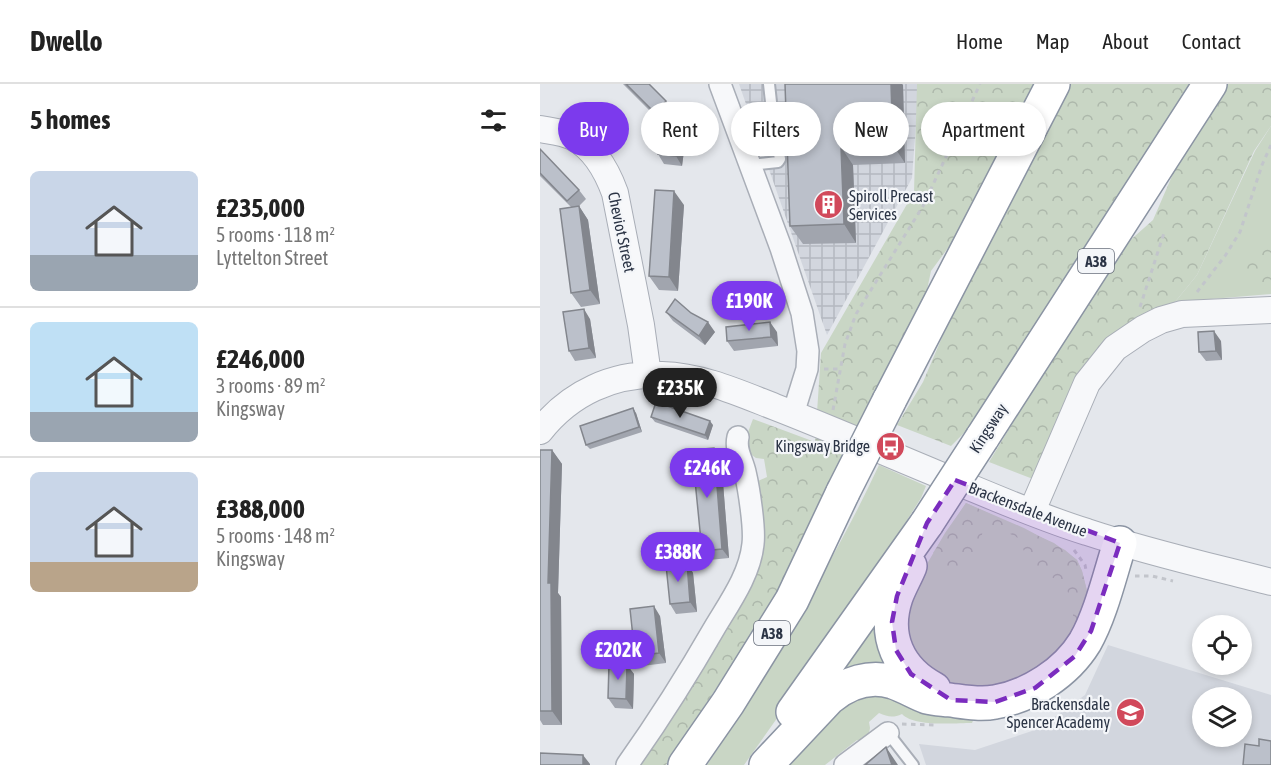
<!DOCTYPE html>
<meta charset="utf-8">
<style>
:root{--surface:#fff;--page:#f6f6f6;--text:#222;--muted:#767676;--line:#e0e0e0;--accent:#7c3aed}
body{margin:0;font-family:"Asap Condensed",sans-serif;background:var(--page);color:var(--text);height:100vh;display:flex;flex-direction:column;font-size:22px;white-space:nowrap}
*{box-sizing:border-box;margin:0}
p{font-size:20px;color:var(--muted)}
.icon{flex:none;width:33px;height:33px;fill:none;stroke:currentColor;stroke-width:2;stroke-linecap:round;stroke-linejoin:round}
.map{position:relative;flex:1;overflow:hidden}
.details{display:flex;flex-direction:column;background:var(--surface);width:540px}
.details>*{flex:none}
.hud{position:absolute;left:18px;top:18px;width:570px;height:54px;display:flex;gap:12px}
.fabs{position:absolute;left:652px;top:531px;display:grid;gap:12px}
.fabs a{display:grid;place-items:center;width:60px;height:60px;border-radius:50%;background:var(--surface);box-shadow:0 3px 9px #0003;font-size:30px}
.price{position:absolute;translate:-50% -51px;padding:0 14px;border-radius:21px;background:var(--accent);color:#fff;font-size:20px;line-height:39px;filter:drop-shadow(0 2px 3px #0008)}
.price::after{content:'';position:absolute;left:50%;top:36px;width:18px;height:14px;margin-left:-9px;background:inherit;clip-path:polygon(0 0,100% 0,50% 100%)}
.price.selected{background:#222;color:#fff}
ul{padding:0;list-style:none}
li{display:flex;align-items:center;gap:18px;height:150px;padding:0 30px}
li+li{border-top:2px solid var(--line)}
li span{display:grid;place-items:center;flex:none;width:168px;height:120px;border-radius:9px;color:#555}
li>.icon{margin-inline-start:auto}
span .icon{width:72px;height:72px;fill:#fffc;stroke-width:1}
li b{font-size:26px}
h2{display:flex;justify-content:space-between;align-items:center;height:72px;padding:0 30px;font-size:26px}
.chip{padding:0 21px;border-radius:27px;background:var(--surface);box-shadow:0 3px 9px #0003;font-size:21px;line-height:54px}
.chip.selected{background:var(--accent);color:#fff}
header{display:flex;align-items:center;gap:36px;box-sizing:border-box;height:84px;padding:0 30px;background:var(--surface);border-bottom:2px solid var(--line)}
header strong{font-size:28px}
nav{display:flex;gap:33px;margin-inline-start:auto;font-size:21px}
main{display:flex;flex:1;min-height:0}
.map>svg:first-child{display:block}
.built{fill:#d2d6de;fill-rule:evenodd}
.industrial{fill:url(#industrial-grid)}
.grass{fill:#c9d6c5}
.forest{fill:url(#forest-crowns)}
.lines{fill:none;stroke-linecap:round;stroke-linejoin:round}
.service-casing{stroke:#a9aeb7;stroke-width:14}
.minor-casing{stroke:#a9aeb7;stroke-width:24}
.tertiary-casing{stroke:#a9aeb7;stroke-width:28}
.trunk-casing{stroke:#8b94a3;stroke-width:36}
.path{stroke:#c2c5cb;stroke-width:3;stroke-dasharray:4.5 4.5;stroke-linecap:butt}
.service{stroke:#f7f8fa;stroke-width:10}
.minor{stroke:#f7f8fa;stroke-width:21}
.tertiary{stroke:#f7f8fa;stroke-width:26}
.trunk{stroke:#fff;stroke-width:33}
.trunk-bridge-casing{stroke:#8b94a3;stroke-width:36;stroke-linecap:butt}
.trunk-bridge{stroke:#fff;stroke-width:33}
.wall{fill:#a1a5ae}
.shaded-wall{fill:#83868d}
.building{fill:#bbc0ca;stroke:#83868d;stroke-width:1.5}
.marked{fill:#7b2cbf;fill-opacity:0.2;stroke:#7b2cbf;stroke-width:4.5;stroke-dasharray:12 8;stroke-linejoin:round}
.labels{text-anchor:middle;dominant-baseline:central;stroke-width:4.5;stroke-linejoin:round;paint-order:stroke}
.shield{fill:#f4f6f9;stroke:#676e7b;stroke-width:1.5}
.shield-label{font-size:15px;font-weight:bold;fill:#2b3445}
.poi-label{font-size:16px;fill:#2b3445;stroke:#f4f6f9;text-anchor:end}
.street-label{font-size:16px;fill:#2b3445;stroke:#f4f6f9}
</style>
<header>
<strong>Dwello</strong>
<nav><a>Home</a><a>Map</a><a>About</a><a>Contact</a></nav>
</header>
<main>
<section class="details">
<h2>5 homes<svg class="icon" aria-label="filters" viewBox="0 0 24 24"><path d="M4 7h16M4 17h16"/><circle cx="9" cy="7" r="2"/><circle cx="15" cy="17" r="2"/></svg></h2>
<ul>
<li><span style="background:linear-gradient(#c9d6e8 70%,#9aa5b1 0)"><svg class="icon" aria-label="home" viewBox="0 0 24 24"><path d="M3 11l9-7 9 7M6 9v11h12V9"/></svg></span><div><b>£235,000</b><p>5 rooms · 118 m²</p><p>Lyttelton Street</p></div></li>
<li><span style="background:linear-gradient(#bfe0f5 75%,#9aa5b1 0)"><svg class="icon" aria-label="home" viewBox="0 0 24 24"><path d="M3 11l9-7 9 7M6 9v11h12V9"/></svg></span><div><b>£246,000</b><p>3 rooms · 89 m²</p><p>Kingsway</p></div></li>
<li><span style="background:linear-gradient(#c9d6e8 75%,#b9a48a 0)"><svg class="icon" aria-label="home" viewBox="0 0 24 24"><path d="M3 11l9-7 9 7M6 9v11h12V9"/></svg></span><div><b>£388,000</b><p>5 rooms · 148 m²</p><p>Kingsway</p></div></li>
</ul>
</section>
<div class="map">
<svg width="731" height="681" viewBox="0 0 731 681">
<defs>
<pattern id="industrial-grid" width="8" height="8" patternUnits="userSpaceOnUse" patternTransform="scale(1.5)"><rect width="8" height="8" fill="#d2d6de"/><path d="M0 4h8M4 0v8" fill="none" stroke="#b4b8c0"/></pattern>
<pattern id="forest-crowns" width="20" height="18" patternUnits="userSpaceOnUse" patternTransform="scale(1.5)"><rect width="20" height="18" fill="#c9d6c5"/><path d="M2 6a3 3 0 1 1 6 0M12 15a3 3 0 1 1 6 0" fill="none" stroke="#adb8ab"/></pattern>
</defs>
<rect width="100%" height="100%" fill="#e4e7ec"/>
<!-- built -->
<path class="built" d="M568,561l163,50v70h-345l-7,-21 56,6 63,-21 47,-34zM663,614h39v38h-39z"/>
<!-- industrial -->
<path class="industrial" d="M199,0h180l-7,94 -85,157z"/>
<!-- grass -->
<path class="grass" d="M731,42v168l-96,8 22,-27 58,-124z
M339,381l47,21 -5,12 -98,155 -79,112h-37c26,-38 49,-78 73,-118 35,-59 70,-119 99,-182z
M426,419l58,25 41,22 12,10 5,11 7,28 -21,44 -41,37 -37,9 -35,-1 -40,-20 -12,-63 42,-72z
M345,514l13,71 -71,22z
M313,605l123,25 -4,9c-18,0 -58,4 -70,-9 -9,4 -14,3 -23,-1l-10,9 1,6 -2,10 -6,4 -5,-2 -32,25h-41z"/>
<!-- forest -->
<path class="forest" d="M377,0h120l-75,145 -31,42 -12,57 -121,235 -132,202h-31l50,-71 77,-137 -7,-65 3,-11 9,-4 -3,-18 -8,-1 -14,-10 11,-29 62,23 6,-89 93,-161z
M528,0h130l-211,320 -19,25 -17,17 -54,-21 26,-43 20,-47z
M687,0h44v42l-17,25 -57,124 -22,27 -43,18 -26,23 -73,136 -44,-17 45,-74 44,-81 31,-48 44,-39 29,-67z
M731,152v55l-10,-5h-11l-11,-18 6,-10 7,-1 1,-11z
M426,419l88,40 23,17 5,11 7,28 -10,25 -6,-6v-9l6,-5 -1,-8 -10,-3 -4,-11 -21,-8 -13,-10 -12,-26 -25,-13 -10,-1c-1,23 -7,41 -31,48l-10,-6 -5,-12 -4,-1z"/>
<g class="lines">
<defs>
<path id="service" d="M199,50l34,-14 -4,-36
M211,81l27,-3 2,-3 -7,-39
M348,649l25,32"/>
<path id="minor" d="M180,0l61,164 21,65 6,38 -1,18 -14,45
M87,681c32,-45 61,-91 88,-138 15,-25 35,-53 38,-83 2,-16 -4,-55 -8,-72 -3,-13 -10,-22 -7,-35
M305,681l43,-32"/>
<path id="tertiary" d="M0,45c10,2 23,3 33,8 21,11 34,34 42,56l26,132 7,50
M0,347c30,-38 73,-58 122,-56 40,1 77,18 113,32 54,21 107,44 160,66 50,20 100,43 152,59 60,20 122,34 184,50
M492,427l55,-128 28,-35 28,-19 18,-9 21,-6 89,-4"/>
<path id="trunk" d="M349,317l164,-317
M442,354l228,-354
M370,482c-4,10 -10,20 -14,31 -13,39 2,73 38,92
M253,628l134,-189
M145,681l43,-62 64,-103 51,-108
M226,681l63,-67c18,-15 41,-23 64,-16 12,4 23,11 34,15 8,2 15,2 23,3 15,2 30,5 45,2 35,-6 71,-29 90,-60 16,-28 25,-68 35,-99"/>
</defs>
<!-- service casing -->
<use href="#service" class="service-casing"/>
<!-- minor casing -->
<use href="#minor" class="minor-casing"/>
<!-- tertiary casing -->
<use href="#tertiary" class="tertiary-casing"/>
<!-- trunk casing -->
<use href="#trunk" class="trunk-casing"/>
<!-- path -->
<path class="path" d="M657,208l28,-36 15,-24 22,-67 9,-20
M600,223l25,-77
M284,285h16
M293,326l12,-66 11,-30 67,-108 57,-122
M534,466l11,15 1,5
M595,492h17l21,5
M362,640l33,1"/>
<!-- service -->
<use href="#service" class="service"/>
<!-- minor -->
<use href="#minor" class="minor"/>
<!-- tertiary -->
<use href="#tertiary" class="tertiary"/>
<!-- trunk -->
<use href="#trunk" class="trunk"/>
<defs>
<path id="trunk-bridge" d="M303,408l46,-91
M387,439l55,-85"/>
</defs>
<!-- trunk-bridge casing -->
<use href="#trunk-bridge" class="trunk-bridge-casing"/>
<!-- trunk-bridge -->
<use href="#trunk-bridge" class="trunk-bridge"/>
</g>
<!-- wall -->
<path class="wall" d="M83,0h26l17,17 7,10 -6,6 13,1 7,10 -5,38 -18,-2 -6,-10 3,-32z
M245,0h117l1,1 2,78 -52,2 3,78 -53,1 -13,-18z
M0,65l39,41 7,9 -7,7 9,14 12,84 -19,3 -10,-14v-86l-31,-31z
M144,121l-6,86 -19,-1 -10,-14z
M126,228l49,20 -10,13 -32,-24z
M50,235l6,39 -21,3 -6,-10z
M237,248l1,14 -44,5 -7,-10z
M681,257l1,19 -16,1 -7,-9z
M96,329l6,19 -52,17 -4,-4z
M111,333l62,8 -5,15 -53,-18z
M0,366h12l10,14 -4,129 3,4 1,128h-19l-3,-5z
M181,374l8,100 -20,2 -7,-9z
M147,479l6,10 4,39 -21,2 -6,-10z
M120,532l6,47 -24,3 -7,-10z
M87,581l7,9 -1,35 -18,-1 -7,-10z"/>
<!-- shaded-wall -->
<path class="shaded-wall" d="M351,0h11l1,1 2,78 -12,-18z
M140,34l7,10 -5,38 -6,-10z
M301,63l12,18 3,78 -12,-19z
M134,107l10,14 -6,86 -9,-14z
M39,122l9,14 12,84 -10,-14z
M44,225l6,10 6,39 -7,-10z
M168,238l7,10 -10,13 -6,-9z
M230,238l7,10 1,14 -7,-9z
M674,247l7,10 1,19 -6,-9z
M93,324l3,5 6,19 -3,-5z
M170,337l3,4 -5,15 -3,-5z
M174,364l7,10 8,100 -7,-9z
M12,366l10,14 -4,129 3,4 1,128 -10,-14 -4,-128z
M147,479l6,10 4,39 -7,-10z
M114,522l6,10 6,47 -7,-10z
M87,581l7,9 -1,35 -7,-10z
M346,663l12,18h-6z
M43,671l7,9v1h-7z"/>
<!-- building -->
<path class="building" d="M86,0h23l17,17 -11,12z
M245,0h106l2,61 -52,2 3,77 -54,2z
M122,32l18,2 -4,38 -18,-2z
M0,65l39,41 -12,11 -27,-28z
M115,106l19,1 -5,86 -20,-1z
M39,122l11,84 -19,3 -11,-84z
M135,215l16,14 17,9 -9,14 -33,-24z
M44,225l5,39 -20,3 -6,-39z
M230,238l1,15 -44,4 -1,-14z
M674,247l2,20 -17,1 -1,-20z
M116,318l54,19 -5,14 -54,-18z
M93,324l6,19 -53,18 -6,-19z
M174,364l8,101 -20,2 -10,-101z
M0,366h12l-4,133h3l1,128h-12z
M147,479l3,39 -20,2 -4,-39z
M114,522l5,47 -24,3 -5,-47z
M69,580l18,1 -1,34 -18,-1z
M719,655l12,2v24h-28l2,-21 14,2z
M346,663l6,18h-27z
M0,669l43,2v10h-43z"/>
<!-- marked area -->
<path class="marked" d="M415,396l165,63 -29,88 -16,25 -40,32 -40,14 -44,-2 -40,-26 -15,-24 -4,-28 5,-26 30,-73z"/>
<!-- icons -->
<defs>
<symbol id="building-disc" viewBox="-11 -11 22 22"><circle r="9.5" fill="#d1495b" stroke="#f4f6f9"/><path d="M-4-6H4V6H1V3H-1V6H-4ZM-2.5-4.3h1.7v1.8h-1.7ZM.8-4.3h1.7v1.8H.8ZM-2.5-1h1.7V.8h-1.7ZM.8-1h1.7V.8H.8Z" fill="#fff"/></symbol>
<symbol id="bus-disc" viewBox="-11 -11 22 22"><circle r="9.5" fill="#d1495b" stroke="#f4f6f9"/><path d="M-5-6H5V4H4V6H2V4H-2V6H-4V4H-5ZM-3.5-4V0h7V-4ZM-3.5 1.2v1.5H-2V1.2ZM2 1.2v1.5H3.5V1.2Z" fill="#fff"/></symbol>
<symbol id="school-disc" viewBox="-11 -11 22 22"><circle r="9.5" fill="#d1495b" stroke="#f4f6f9"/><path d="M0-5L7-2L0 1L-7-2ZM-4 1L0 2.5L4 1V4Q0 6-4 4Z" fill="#fff"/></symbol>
</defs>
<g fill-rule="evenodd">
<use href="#building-disc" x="272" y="104" width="33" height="33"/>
<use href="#bus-disc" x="334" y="346" width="33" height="33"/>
<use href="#school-disc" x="574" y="612" width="33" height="33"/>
</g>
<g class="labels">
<!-- shield labels -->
<g class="shield">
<rect x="538" y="165" width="36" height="24" rx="4.5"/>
<rect x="214" y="537" width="36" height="24" rx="4.5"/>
</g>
<g class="shield-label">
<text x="556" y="177">A38</text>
<text x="232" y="549">A38</text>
</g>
<!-- poi labels -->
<g class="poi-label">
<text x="309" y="112" text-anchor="start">Spiroll Precast<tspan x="309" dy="18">Services</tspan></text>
<text x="330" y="362">Kingsway Bridge</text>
<text x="570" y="620">Brackensdale<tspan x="570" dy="18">Spencer Academy</tspan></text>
</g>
<!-- street labels -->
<g class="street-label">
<text transform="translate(82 148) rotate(78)">Cheviot Street</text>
<text transform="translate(448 344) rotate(-57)">Kingsway</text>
<text transform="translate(488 425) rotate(21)">Brackensdale Avenue</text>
</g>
</g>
</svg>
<div class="fabs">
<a><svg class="icon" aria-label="locate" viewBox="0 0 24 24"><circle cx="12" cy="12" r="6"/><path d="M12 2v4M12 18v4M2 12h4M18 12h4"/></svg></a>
<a><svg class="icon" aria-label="layers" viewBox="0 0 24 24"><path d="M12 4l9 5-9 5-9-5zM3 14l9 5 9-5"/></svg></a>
</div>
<b class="price" style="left:209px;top:248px">£190K</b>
<b class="price selected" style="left:140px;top:335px">£235K</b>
<b class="price" style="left:167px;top:415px">£246K</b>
<b class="price" style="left:138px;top:499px">£388K</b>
<b class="price" style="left:78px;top:597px">£202K</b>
<div class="hud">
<a class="chip selected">Buy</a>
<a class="chip">Rent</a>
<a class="chip">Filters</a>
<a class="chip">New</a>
<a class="chip">Apartment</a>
</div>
</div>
</main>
